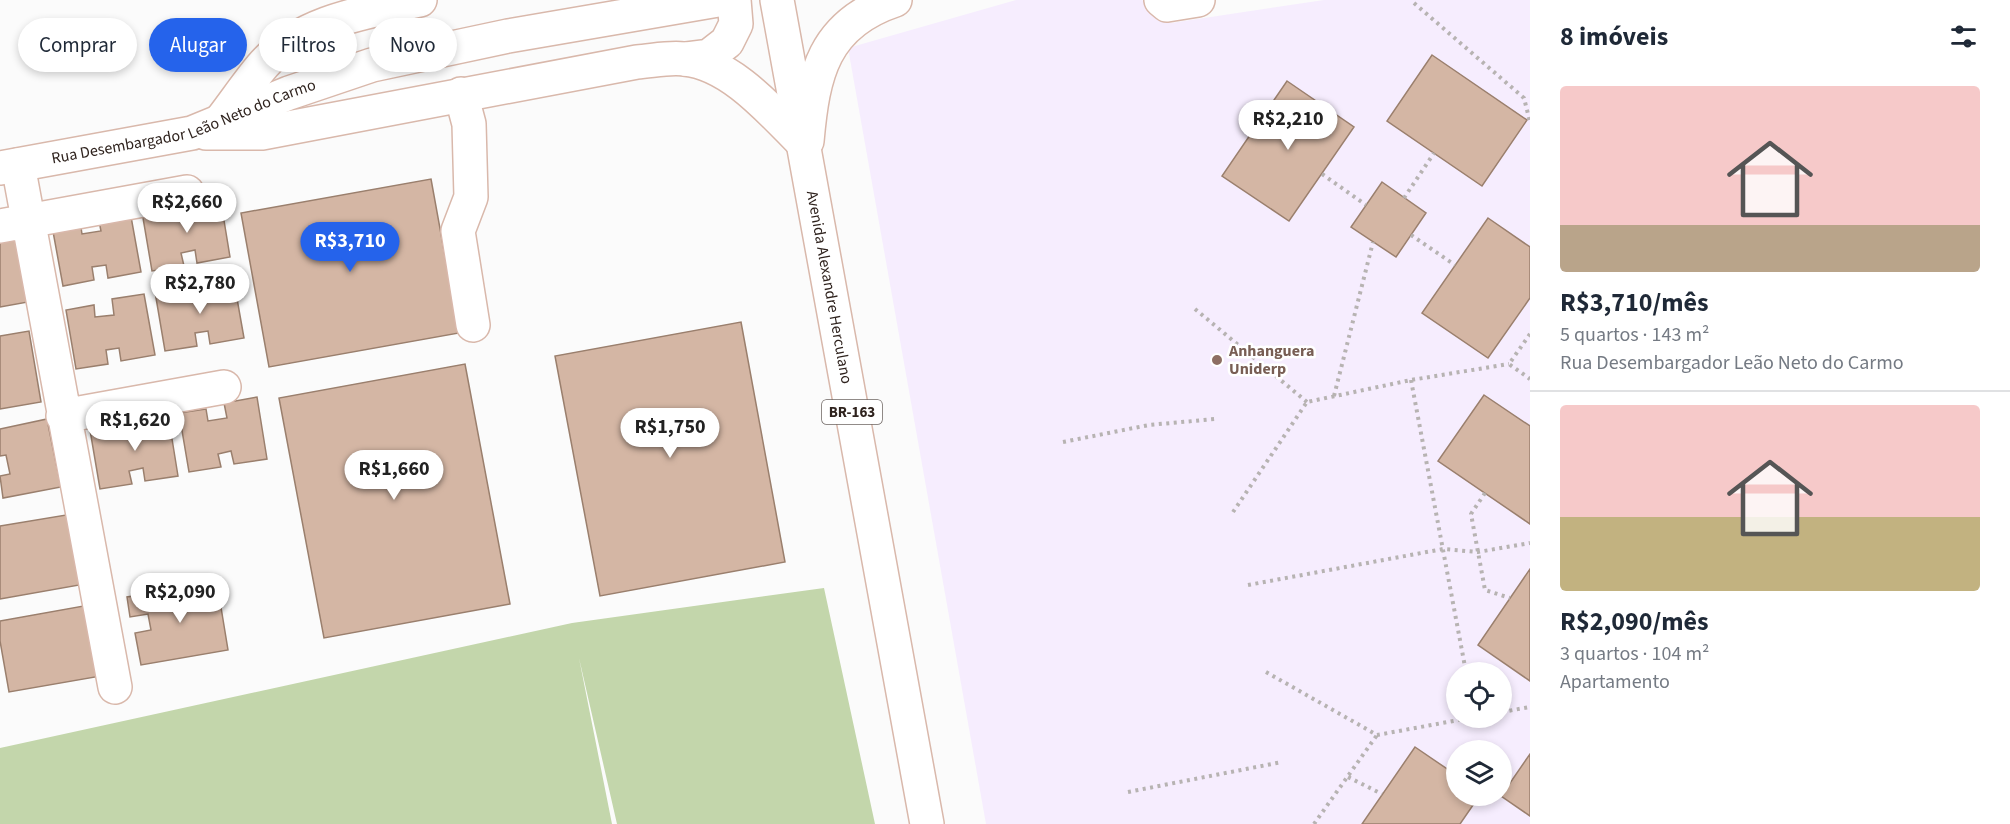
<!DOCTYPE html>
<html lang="pt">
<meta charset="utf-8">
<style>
:root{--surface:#fff;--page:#f2f2f3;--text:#1f2937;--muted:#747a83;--line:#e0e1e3;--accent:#2563eb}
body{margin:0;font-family:"Source Sans 3",sans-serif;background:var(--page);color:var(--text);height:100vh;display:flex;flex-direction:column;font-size:22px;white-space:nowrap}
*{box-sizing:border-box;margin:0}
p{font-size:20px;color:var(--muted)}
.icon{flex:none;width:33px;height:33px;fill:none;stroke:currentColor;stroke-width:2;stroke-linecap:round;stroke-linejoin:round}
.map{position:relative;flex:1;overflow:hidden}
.details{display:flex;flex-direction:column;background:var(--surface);width:480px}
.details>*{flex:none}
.banner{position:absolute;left:18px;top:18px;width:570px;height:54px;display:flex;gap:12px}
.controls{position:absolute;left:1446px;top:662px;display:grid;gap:12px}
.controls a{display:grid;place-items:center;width:66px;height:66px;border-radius:50%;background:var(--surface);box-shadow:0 3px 9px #0003;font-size:30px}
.price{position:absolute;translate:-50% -51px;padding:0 14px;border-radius:21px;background:#fff;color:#222;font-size:20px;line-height:39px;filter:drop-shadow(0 2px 3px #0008)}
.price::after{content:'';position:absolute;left:50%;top:36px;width:18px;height:14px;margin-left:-9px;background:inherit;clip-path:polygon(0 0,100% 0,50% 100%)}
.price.selected{background:var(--accent);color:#fff}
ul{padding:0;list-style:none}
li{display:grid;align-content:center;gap:12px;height:318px;padding:0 30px}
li+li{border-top:2px solid var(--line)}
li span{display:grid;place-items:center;height:186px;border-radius:6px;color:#555}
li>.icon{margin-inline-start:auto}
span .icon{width:108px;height:108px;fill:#fffc;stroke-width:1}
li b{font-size:26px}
h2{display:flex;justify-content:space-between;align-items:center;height:72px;padding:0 30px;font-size:26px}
.chip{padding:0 21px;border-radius:27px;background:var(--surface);box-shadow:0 3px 9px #0003;font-size:21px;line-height:54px}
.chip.selected{background:var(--accent);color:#fff}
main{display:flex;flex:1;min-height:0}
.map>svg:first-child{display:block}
.education{fill:#f6edfe;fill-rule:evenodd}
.green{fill:#c3d6ab}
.building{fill:#d4b6a4;stroke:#9a7f6d;stroke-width:1.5}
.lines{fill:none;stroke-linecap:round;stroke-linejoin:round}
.minor-casing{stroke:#d9b8ab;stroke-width:36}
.major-casing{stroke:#d9b8ab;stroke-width:36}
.highway-casing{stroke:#d9b8ab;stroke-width:36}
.path{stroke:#b7b3b2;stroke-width:4;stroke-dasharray:3 4.5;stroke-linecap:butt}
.minor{stroke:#fff;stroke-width:33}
.major{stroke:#fff;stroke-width:33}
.highway{stroke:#fff;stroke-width:33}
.education-dot{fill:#8d6e63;stroke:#fff;stroke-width:2}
.labels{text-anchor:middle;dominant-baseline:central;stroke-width:5;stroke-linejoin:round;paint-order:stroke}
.shield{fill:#fff;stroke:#6d6562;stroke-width:1.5}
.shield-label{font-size:15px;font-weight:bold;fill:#2f231e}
.street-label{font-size:16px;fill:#2f231e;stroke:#fff}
.education-label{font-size:16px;font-weight:bold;fill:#785e54;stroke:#fff;text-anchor:start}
</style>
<main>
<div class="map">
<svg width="1530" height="824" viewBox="0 0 1530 824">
<rect width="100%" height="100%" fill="#fbfbfb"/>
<!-- education -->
<path class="education" d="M1016,0h126l29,23 153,-23h206v824h-544l-138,-776zM1456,672h46v45h-46zM1456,750h46v45h-46z"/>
<!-- green -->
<path class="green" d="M824,588l51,236h-258l-38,-166 33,166h-612v-76l572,-125z"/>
<!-- building -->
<path class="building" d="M1432,55l95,65 -45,66 -95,-65z
M1287,81l67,46 -65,94 -67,-45z
M431,179l28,154 -190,34 -28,-154z
M1382,182l44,31 -30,44 -45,-30z
M220,196l10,61 -33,6 -2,-13 -14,3 3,13 -32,5 -10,-59 28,-5 1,12 19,-2 -2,-16z
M130,211l11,61 -33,6 -2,-13 -14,2 2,13 -31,6 -11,-60 28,-5 2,13 19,-3 -3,-15z
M1488,218l42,29v51l-42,60 -66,-45z
M13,227l15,75 -28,5v-77z
M233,276l11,62 -34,6 -2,-13 -13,2 2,13 -32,5 -10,-59 28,-5 1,13 20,-3 -3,-15z
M144,294l11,61 -34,6 -2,-13 -13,2 2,14 -32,5 -10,-59 28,-5 1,12 19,-2 -2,-16z
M741,322l44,240 -185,34 -45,-240z
M29,331l12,71 -41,7v-73z
M465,364l45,240 -186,34 -45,-240z
M1484,395l46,31v98l-92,-63z
M257,397l10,62 -33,5 -3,-13 -13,3 3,13 -32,5 -10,-59 27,-4 2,12 19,-3 -3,-15z
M168,414l10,62 -33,5 -2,-13 -14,3 3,13 -32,5 -10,-59 27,-5 2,13 19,-3 -3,-15z
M47,419l14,68 -58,11 -3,-22 10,-2 -4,-19 -6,1v-27z
M72,514l13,70 -85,15v-73z
M1530,569v112l-52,-36z
M217,583l11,67 -87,15 -6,-32 16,-3 -3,-16 -18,3 -3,-20z
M89,605l12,71 -92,16 -9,-51v-20z
M1415,747l41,28v20h24l-20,29h-98z
M1530,754v62l-29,-20z"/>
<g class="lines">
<defs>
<path id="minor" d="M1161,0l6,5 31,-5
M461,94l8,30 2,73 -13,34 15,94
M807,141c6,-67 16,-117 88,-141
M18,165l97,522
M0,226l187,-34
M63,416l161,-29"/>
<g id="major">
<path d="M685,59l24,-3 18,-14 9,-18 -2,-24"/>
<path d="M222,119c14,-18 27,-38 42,-55 38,-43 103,-52 156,-64"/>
<path d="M206,133h56l375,-71c15,-1 32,-5 47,-3 47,4 88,53 119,84"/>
<path id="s1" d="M0,168l192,-35 97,-40 83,-28 136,-29 210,-36"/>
</g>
<g id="highway">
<path id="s2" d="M777,0l150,824"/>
</g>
</defs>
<!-- minor casing -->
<use href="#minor" class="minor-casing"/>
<!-- major casing -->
<use href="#major" class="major-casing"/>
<!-- highway casing -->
<use href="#highway" class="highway-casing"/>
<!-- path -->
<path class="path" d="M1414,3l110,95 6,24
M1322,174l44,31
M1404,198l30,-45
M1411,235l44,30
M1195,309l112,93
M1530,334l-21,30 21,15
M1411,380l55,292
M1334,396l39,-154
M1063,442l86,-17 66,-6
M1485,493l-14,21 14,76 25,8
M1233,512l74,-110 104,-22 98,-16
M1248,585l195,-36 35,3 52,-9
M1266,672l111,63 98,-18
M1502,712l28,-5
M1348,777l34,17
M1128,792l154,-30
M1314,824l63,-89"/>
<!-- minor -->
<use href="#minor" class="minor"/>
<!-- major -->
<use href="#major" class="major"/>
<!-- highway -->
<use href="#highway" class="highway"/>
</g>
<!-- markers -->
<circle class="education-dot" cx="1217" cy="360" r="6"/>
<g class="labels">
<!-- shield labels -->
<rect class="shield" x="822" y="400" width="60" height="24" rx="4.5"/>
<g class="shield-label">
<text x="852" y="412">BR-163</text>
</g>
<!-- street labels -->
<g class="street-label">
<text stroke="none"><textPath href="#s1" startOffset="190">Rua Desembargador Leão Neto do Carmo</textPath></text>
<text stroke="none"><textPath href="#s2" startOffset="292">Avenida Alexandre Herculano</textPath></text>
</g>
<!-- education labels -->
<g class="education-label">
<text x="1229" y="351">Anhanguera<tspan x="1229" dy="18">Uniderp</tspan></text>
</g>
</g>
</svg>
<div class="controls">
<a><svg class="icon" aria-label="locate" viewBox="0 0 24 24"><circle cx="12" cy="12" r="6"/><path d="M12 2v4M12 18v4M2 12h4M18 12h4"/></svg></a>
<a><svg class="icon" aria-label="layers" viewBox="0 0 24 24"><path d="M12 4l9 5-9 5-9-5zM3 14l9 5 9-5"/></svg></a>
</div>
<b class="price" style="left:1288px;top:151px">R$2,210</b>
<b class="price" style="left:187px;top:234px">R$2,660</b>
<b class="price selected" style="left:350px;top:273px">R$3,710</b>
<b class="price" style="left:200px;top:315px">R$2,780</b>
<b class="price" style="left:135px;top:452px">R$1,620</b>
<b class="price" style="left:670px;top:459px">R$1,750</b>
<b class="price" style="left:394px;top:501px">R$1,660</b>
<b class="price" style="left:180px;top:624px">R$2,090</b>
<div class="banner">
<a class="chip">Comprar</a>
<a class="chip selected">Alugar</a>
<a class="chip">Filtros</a>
<a class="chip">Novo</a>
</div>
</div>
<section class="details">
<h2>8 imóveis<svg class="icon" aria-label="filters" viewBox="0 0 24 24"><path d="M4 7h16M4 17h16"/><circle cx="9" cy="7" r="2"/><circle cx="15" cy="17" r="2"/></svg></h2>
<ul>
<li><span style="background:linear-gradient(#f6c9c9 75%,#b9a48a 0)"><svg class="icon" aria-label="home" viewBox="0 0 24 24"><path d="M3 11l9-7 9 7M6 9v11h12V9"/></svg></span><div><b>R$3,710/mês</b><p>5 quartos · 143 m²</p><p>Rua Desembargador Leão Neto do Carmo</p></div></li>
<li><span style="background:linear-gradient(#f6c9c9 60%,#c2b280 0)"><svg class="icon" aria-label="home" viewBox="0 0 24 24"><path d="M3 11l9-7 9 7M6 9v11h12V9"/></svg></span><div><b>R$2,090/mês</b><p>3 quartos · 104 m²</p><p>Apartamento</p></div></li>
</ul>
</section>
</main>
